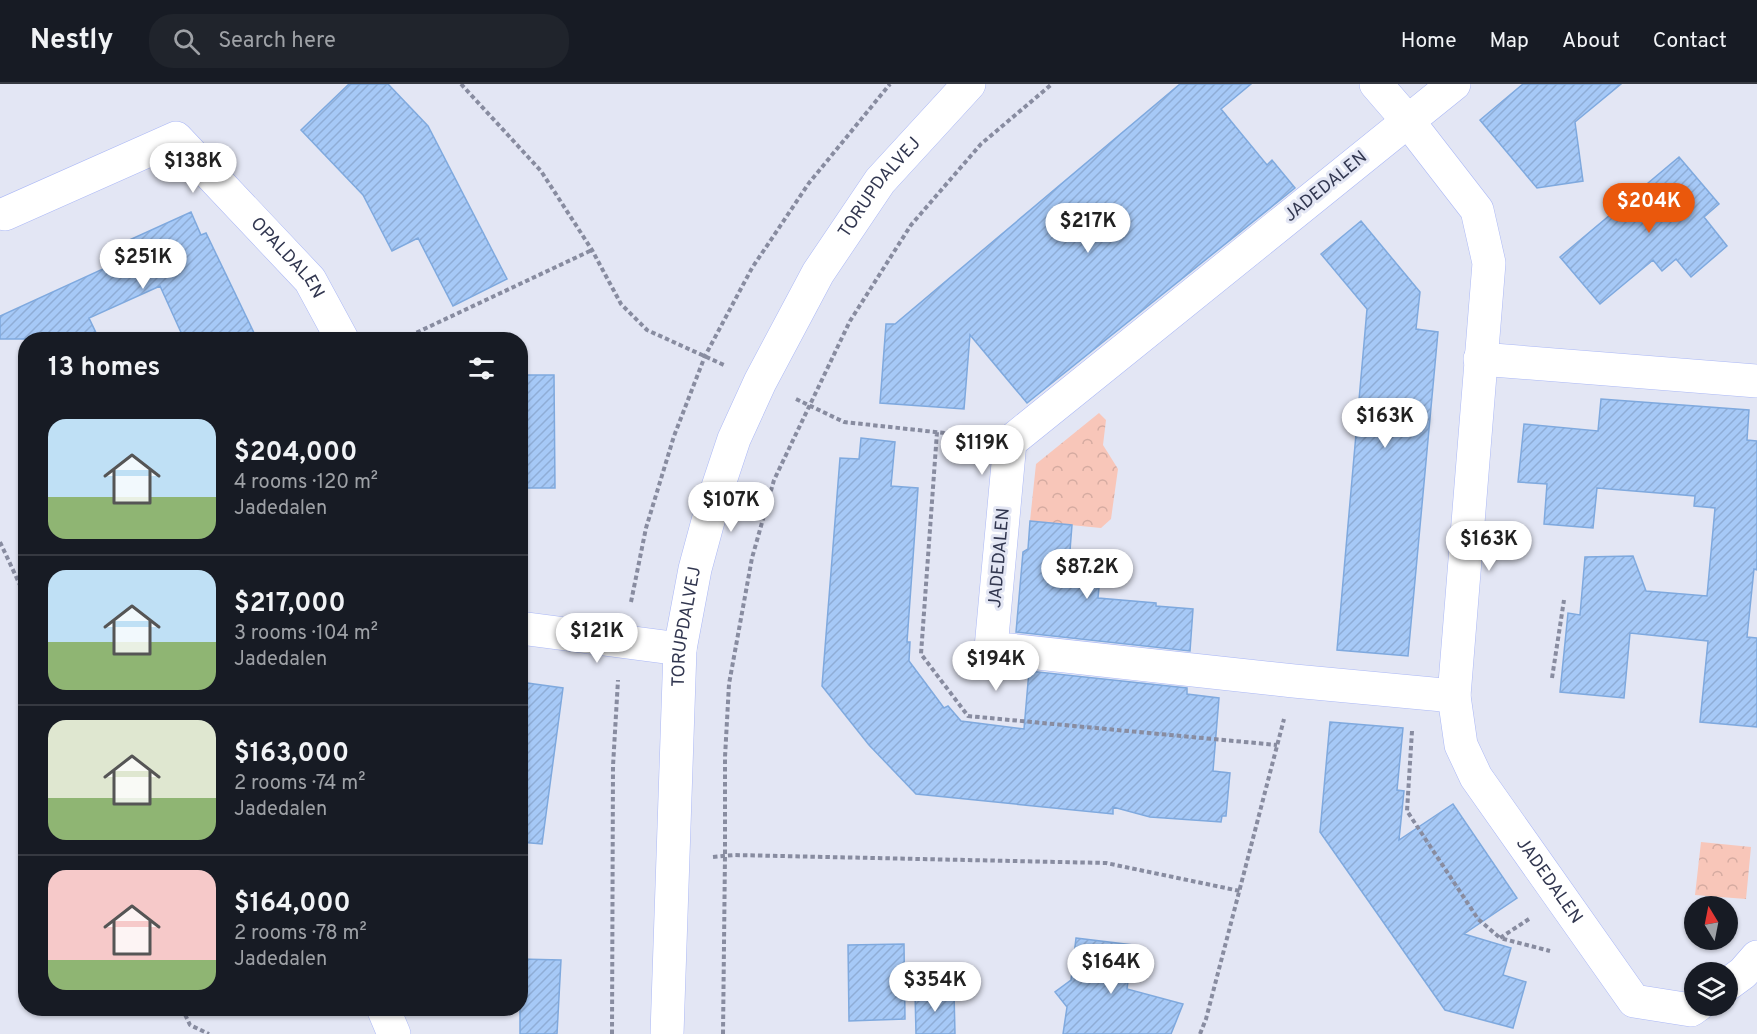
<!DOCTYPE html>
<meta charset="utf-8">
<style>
:root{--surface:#171b24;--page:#20242c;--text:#f1f3f6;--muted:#9ea1a6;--line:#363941;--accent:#ea580c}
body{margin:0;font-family:Overpass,sans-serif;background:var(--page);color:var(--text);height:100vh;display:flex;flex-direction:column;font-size:22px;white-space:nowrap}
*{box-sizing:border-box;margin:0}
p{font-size:20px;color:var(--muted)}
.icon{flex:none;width:33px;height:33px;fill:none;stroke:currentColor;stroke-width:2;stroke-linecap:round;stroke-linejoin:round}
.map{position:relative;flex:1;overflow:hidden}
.panel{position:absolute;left:18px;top:248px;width:510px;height:684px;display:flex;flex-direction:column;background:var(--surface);border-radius:24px;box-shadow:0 2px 4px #0004}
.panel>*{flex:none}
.needle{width:39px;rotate:350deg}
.buttons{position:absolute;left:1684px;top:812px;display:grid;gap:12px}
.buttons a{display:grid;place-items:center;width:54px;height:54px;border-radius:50%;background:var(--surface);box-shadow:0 2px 4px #0004;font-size:30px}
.price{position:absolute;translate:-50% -51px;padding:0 14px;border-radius:21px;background:#fff;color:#222;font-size:20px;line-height:39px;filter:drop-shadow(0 2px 3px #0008)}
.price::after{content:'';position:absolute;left:50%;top:36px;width:18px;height:14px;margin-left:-9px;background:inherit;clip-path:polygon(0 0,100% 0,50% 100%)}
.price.current{background:var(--accent);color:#fff}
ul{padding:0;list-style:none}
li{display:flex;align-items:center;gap:18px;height:150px;padding:0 30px}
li+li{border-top:2px solid var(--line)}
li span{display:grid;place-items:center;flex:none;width:168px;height:120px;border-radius:18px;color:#555}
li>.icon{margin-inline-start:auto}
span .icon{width:72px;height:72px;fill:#fffc;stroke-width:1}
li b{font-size:26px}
h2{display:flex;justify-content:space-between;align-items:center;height:72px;padding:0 30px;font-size:26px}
header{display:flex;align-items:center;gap:36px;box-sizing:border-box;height:84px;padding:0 30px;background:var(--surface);border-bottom:2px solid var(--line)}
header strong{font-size:28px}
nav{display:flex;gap:33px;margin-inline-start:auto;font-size:21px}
.search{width:420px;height:54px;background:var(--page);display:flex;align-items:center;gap:15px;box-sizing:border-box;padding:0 21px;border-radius:24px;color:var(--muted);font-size:22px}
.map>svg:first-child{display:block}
.park{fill:url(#park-crowns)}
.building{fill:url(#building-hatch);stroke:#7fa9de;stroke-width:1.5}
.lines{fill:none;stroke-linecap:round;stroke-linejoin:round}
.minor-casing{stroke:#abb8f6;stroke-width:34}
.tertiary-casing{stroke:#abb8f6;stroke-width:34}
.path{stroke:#888ca0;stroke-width:4;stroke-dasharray:4.5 3;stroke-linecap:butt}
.minor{stroke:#fff;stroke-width:33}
.tertiary{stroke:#fff;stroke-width:33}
.labels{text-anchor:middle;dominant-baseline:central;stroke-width:6;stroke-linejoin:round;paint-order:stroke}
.street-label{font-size:18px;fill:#323750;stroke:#e3e6f4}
</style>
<header>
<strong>Nestly</strong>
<div class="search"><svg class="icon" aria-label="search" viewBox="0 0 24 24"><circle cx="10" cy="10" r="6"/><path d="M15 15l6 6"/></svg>Search here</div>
<nav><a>Home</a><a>Map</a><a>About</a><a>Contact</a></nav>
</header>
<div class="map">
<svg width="1757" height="950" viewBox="0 0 1757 950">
<defs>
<pattern id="park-crowns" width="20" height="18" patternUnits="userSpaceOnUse" patternTransform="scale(1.5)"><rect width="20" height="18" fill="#f8c6b9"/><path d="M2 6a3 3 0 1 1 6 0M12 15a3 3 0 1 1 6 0" fill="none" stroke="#d5aba1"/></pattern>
<pattern id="building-hatch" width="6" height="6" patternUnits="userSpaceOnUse" patternTransform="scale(1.5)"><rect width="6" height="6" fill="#a6c9f7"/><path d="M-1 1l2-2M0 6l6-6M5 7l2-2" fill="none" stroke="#8fadd6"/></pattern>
</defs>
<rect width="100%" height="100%" fill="#e3e6f4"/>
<!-- park -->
<path class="park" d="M1099,329l7,7 -3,25 15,24 -7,50 -10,9 -71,-7 6,-57z
M1701,758l50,5 -5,52 -51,-4z"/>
<!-- building -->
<path class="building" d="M349,0h39l40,42 79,153 -54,27 -35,-68 -26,13 -29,-56 -62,-65z
M1180,0h71l-30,25 46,56 5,-5 23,28 -268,215 -57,-68 -6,74 -84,-6 6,-79h9z
M1523,0h98l-46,38 8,59 -46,7 -57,-68z
M1679,73l40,47 -15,13 23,29 -36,31 -15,-18 -14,12 -9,-11 -53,44 -40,-47z
M191,128l10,23 5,-2 51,106h-73l-24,-53 -71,32 10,21h-99v-23l114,-52 -7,-14z
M1361,137l59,71 -4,37 22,3 -30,324 -71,-6 30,-341 -46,-55z
M520,291h34l1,113h-35z
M1601,315l148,11 -2,30 10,1v129l-3,-1 -7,68 10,1v89l-57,-5 8,-81 -78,-8 -6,65 -64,-6 8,-79 12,2 5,-58 48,-1 13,35 61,5 8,-88 -21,-2 1,-10 -98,-8 -4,40 -49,-4 3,-40 -29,-2 6,-58 74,7z
M861,354l34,4 -4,44 27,2 -11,154h3l-1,19 35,47 4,-2 13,15 63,8 5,-58 158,17v6l32,4 -6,73 17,2 -4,43h-4l-1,6 -71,-5 -37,-10v7l-197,-20 -47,-49 -47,-59 18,-228 19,1z
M1030,437l42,4 -3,38 32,3 -3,32 58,5v3l37,3 -3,42 -174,-19 7,-80 5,-3z
M520,598l43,6 -21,156 -22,-2z
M1330,638l73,6 -6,62 7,1 -5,49 54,-36 64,94 -53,36 47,14 -8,27 23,7 -13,46 -68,-18 -125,-178z
M1076,854l57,7 -6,44 56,15 -12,30h-108l4,-27 -12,-15 16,-12z
M904,860l1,75 -56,2 -1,-76z
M520,875l41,1 -4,74h-37z
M915,908h39l1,42h-39z"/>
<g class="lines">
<defs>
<g id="minor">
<path id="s1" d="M1376,0l32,37 69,89 12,53 -35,433 7,49 15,32 158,224 57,9 7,-5"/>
<path d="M1454,0l-444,358 -19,206 303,33 160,15"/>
<path id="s2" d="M5,130l171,-76 134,142 32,59"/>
<path d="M1480,275l277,22"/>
<path d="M520,544l160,21"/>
<path d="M1728,900l15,-11 14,-16"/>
<path d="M383,924l11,26"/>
</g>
<g id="tertiary">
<path id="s3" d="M667,950l13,-385 15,-80 19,-70 20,-60 26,-57 58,-109 62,-92 89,-97"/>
</g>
</defs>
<!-- minor casing -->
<use href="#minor" class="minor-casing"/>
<!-- tertiary casing -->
<use href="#tertiary" class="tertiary-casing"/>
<!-- path -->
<path class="path" d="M461,0l80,87 51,79 29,54 26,26 77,35
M403,255l189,-89
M796,315l48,23 128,14
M937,348l-16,222 47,62 309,29
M0,458l26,56
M631,518l15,-74 28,-92 31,-80 47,-88 57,-85 81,-99
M1552,594l12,-78
M1412,647l-5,80 71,108 22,19
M713,773l21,-2 372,8 134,28
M1529,835l-29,19 50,13
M182,924l8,17 19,9
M612,950l1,-268 5,-86
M723,950l2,-179v-98l4,-73 23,-126 22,-78 76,-159 61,-96 70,-81 71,-60
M1200,950l6,-15 78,-300"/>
<!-- minor -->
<use href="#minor" class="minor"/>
<!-- tertiary -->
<use href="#tertiary" class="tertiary"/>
</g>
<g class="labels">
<!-- street labels -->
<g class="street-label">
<text transform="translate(1326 103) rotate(-39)">JADEDALEN</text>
<text stroke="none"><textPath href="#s3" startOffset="894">TORUPDALVEJ</textPath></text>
<text stroke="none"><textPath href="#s2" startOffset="351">OPALDALEN</textPath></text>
<text transform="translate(1000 474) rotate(-85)">JADEDALEN</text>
<text stroke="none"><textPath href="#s3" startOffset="408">TORUPDALVEJ</textPath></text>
<text stroke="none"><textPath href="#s1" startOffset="862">JADEDALEN</textPath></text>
</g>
</g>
</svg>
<div class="buttons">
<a><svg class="needle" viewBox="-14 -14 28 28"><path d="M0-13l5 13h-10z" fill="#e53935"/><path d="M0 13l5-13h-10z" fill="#9ea1a6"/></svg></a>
<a><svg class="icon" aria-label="layers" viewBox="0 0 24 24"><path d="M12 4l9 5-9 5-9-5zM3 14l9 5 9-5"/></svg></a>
</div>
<b class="price" style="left:193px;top:110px">$138K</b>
<b class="price current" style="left:1649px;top:150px">$204K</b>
<b class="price" style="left:1088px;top:170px">$217K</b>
<b class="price" style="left:143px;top:206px">$251K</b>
<b class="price" style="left:1385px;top:365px">$163K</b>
<b class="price" style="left:982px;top:392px">$119K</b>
<b class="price" style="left:731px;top:449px">$107K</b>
<b class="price" style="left:1489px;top:488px">$163K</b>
<b class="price" style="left:1087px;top:516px">$87.2K</b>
<b class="price" style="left:597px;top:580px">$121K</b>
<b class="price" style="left:996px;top:608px">$194K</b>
<b class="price" style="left:1111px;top:911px">$164K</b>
<b class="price" style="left:935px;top:929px">$354K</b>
<section class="panel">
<h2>13 homes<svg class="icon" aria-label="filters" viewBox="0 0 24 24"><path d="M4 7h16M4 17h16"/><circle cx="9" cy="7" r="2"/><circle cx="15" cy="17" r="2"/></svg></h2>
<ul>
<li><span style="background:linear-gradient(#bfe0f5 65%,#8fb573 0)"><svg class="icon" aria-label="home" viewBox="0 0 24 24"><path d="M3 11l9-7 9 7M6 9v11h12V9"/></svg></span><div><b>$204,000</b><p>4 rooms · 120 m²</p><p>Jadedalen</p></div></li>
<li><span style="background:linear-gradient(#bfe0f5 60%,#8fb573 0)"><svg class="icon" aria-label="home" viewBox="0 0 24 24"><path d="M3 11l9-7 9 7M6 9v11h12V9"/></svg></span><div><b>$217,000</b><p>3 rooms · 104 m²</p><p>Jadedalen</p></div></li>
<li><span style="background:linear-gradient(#dfe7d0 65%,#8fb573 0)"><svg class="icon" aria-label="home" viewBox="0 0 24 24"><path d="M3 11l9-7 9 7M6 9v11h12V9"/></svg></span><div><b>$163,000</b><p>2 rooms · 74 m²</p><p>Jadedalen</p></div></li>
<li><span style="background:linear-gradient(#f6c9c9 75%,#8fb573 0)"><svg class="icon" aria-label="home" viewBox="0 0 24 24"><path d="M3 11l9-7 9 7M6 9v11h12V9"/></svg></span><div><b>$164,000</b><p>2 rooms · 78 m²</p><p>Jadedalen</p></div></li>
</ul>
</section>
</div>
